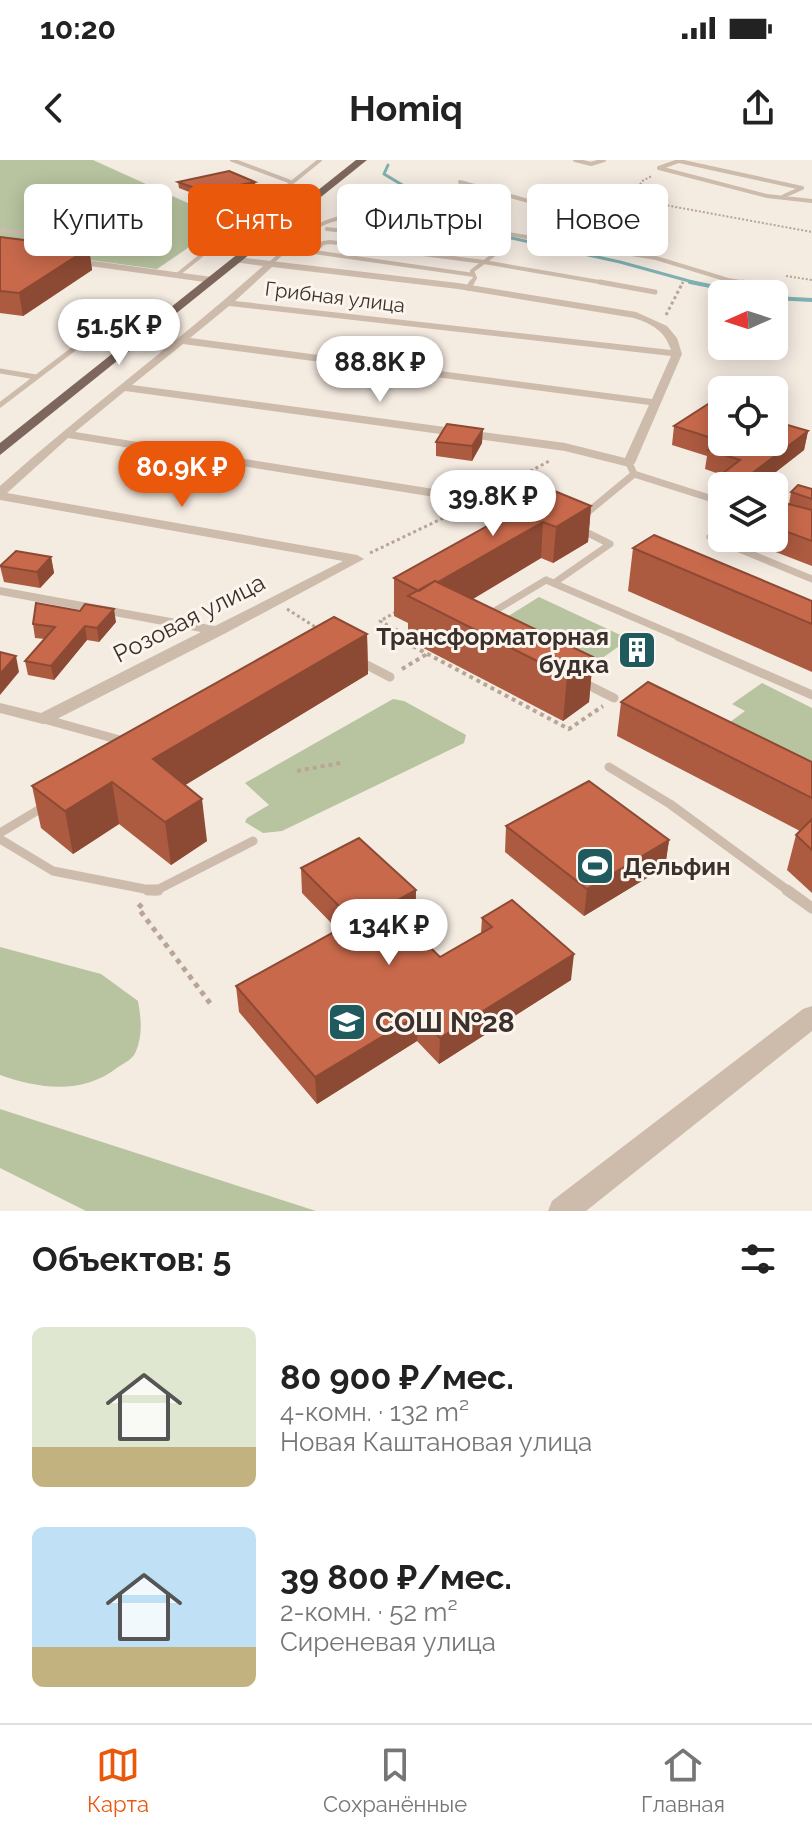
<!DOCTYPE html>
<html lang="ru">
<meta charset="utf-8">
<style>
:root{--surface:#fff;--page:#f6f6f6;--text:#222;--muted:#767676;--line:#e0e0e0;--accent:#ea580c}
body{margin:0;font-family:Raleway,sans-serif;background:var(--page);color:var(--text);height:100vh;display:flex;flex-direction:column;font-size:30px;white-space:nowrap}
*{box-sizing:border-box;margin:0}
p{font-size:26px;color:var(--muted)}
.icon{flex:none;width:44px;height:44px;fill:none;stroke:currentColor;stroke-width:2;stroke-linecap:round;stroke-linejoin:round}
.map{position:relative;height:1051px;overflow:hidden}
.sheet{display:flex;flex-direction:column;background:var(--surface);flex:1}
.sheet>*{flex:none}
.banner{position:absolute;left:24px;top:24px;width:764px;height:72px;display:flex;gap:16px}
.needle{width:52px;rotate:267deg}
.tools{position:absolute;left:708px;top:120px;display:grid;gap:16px}
.tools a{display:grid;place-items:center;width:80px;height:80px;border-radius:12px;background:var(--surface);box-shadow:0 4px 20px #0003;font-size:40px}
.price{position:absolute;translate:-50% -68px;padding:0 18px;border-radius:28px;background:#fff;color:#222;font-size:26px;line-height:52px;filter:drop-shadow(0 2px 4px #0008)}
.price::after{content:'';position:absolute;left:50%;top:48px;width:24px;height:18px;margin-left:-12px;background:inherit;clip-path:polygon(0 0,100% 0,50% 100%)}
.price.current{background:var(--accent);color:#fff}
ul{padding:0;list-style:none}
li{display:flex;align-items:center;gap:24px;height:200px;padding:0 32px}
li span{display:grid;place-items:center;flex:none;width:224px;height:160px;border-radius:12px;color:#555}
li>.icon{margin-inline-start:auto}
span .icon{width:96px;height:96px;fill:#fffc;stroke-width:1}
li b{font-size:34px}
h2{display:flex;justify-content:space-between;align-items:center;height:96px;padding:0 32px;font-size:34px}
.pill{padding:0 28px;border-radius:12px;background:var(--surface);box-shadow:0 4px 20px #0003;font-size:28px;line-height:72px}
.pill.current{background:var(--accent);color:#fff}
.status{display:flex;justify-content:space-between;align-items:center;height:56px;padding:0 40px;background:var(--surface);direction:ltr}
.status svg{height:22px;fill:currentColor}
header{display:flex;justify-content:space-between;align-items:center;height:104px;padding:0 32px;background:var(--surface);font-size:36px;font-weight:700}
.menu{display:flex;justify-content:space-around;align-items:center;height:112px;border-top:2px solid var(--line);background:var(--surface);font-size:22px;color:var(--muted)}
.menu a{display:grid;justify-items:center;gap:4px}
.menu .current{color:var(--accent)}
.map>svg:first-child{display:block}
.green{fill:#b8c4a0}
.lines{fill:none;stroke-linecap:round;stroke-linejoin:round}
.stream-far1{stroke:#7fb0b2;stroke-width:3}
.stream{stroke:#7fb0b2;stroke-width:4}
.path-far3{stroke:#b9a596;stroke-width:2;stroke-dasharray:2 2;stroke-linecap:butt}
.path-far2{stroke:#b9a596;stroke-width:3;stroke-dasharray:3 3;stroke-linecap:butt}
.path-far1{stroke:#b9a596;stroke-width:4;stroke-dasharray:4 4;stroke-linecap:butt}
.path{stroke:#b9a596;stroke-width:5;stroke-dasharray:5 5;stroke-linecap:butt}
.service-far4{stroke:#cdbbac;stroke-width:4}
.service-far3{stroke:#cdbbac;stroke-width:5}
.service-far2{stroke:#cdbbac;stroke-width:7}
.service-far1{stroke:#cdbbac;stroke-width:9}
.service{stroke:#cdbbac;stroke-width:11}
.minor{fill:#cdbbac;fill-rule:evenodd}
.tertiary{fill:#cdbbac;fill-rule:evenodd}
.primary{fill:#7d675c;fill-rule:evenodd}
.wall{fill:#ac5a40}
.shaded-wall{fill:#8c4a34}
.building{fill:#c8694b;stroke:#8c4a34;stroke-width:2}
.labels{text-anchor:middle;dominant-baseline:central;stroke-width:6;stroke-linejoin:round;paint-order:stroke}
.far-street-label{font-size:20px;fill:#3b302b;stroke:#fbf5ee}
.street-label{font-size:24px;fill:#3b302b;stroke:#fbf5ee}
.poi-label{font-size:24px;font-weight:bold;fill:#3b302b;stroke:#fbf5ee;text-anchor:end}
.near-poi-label{font-size:28px;font-weight:bold;fill:#3b302b;stroke:#fbf5ee;text-anchor:start}
</style>
<div class="status"><b>10:20</b><svg viewBox="0 0 49 12"><path d="M0 12V9h3v3zM5 12V6h3v6zM10 12V3h3v9zM15 12V0h3v12zM26 1h20v11H26zM47 4h2v5h-2z"/></svg></div>
<header><svg class="icon" aria-label="back" viewBox="0 0 24 24"><path d="M15 5l-7 7 7 7"/></svg>Homiq<svg class="icon" aria-label="share" viewBox="0 0 24 24"><path d="M12 15V3M7 8l5-5 5 5M5 13v7h14v-7"/></svg></header>
<div class="map">
<svg width="812" height="1051" viewBox="0 0 812 1051">
<rect width="100%" height="100%" fill="#f4ebe1"/>
<!-- green -->
<path class="green" d="M0,0h93l130,59 -3,7 -63,43 -157,-21z
M539,437l90,42 -46,33 -91,-46z
M762,523l50,25v61l-86,-44 19,-14 -13,-7z
M393,539l11,2 62,34 -2,8 -182,88 -19,2 -18,-11 2,-4 22,-13 -24,-22z
M0,787l101,27 37,27c3,17 5,33 -2,50 -2,7 -11,12 -18,16 -35,28 -78,22 -118,8z
M0,949l316,102h-230l-86,-43z"/>
<g class="lines">
<!-- stream-far1 -->
<path class="stream-far1" d="M388,5l-4,9 25,15 14,26
M475,70l145,32 80,22"/>
<!-- stream -->
<path class="stream" d="M690,122l61,12
M774,138l38,2"/>
<!-- path-far3 -->
<path class="path-far3" d="M632,39l180,33
M605,55l26,-15 11,-19 10,-5
M786,116l26,4
M682,124l2,-4"/>
<!-- path-far2 -->
<path class="path-far2" d="M666,155l17,-33
M488,334l63,-34
M370,393l90,-43
M287,449l33,21
M396,452l-16,9 31,16 -3,2"/>
<!-- path-far1 -->
<path class="path-far1" d="M410,477l-5,5 164,87 34,-23
M402,509l25,-15
M297,611l43,-8"/>
<!-- path -->
<path class="path" d="M142,744l-4,4 75,99"/>
<!-- service-far4 -->
<path class="service-far4" d="M232,0l59,22
M575,0l16,4 13,-4
M681,0l-22,8 108,28 45,5
M679,1l123,27 -18,8
M460,22l137,38 -3,2
M327,69l172,22 -27,20 3,7 -4,6
M0,70l165,20
M270,104c45,-42 59,-51 121,-49l265,43 72,22 26,4
M177,115l143,-115
M474,115l-160,-23 9,-9 7,-1 154,20 127,22"/>
<!-- service-far3 -->
<path class="service-far3" d="M600,122l55,10
M742,122l40,7
M468,128l4,-6
M0,211l36,6
M0,245l96,-73 51,-1"/>
<!-- service-far2 -->
<path class="service-far2" d="M629,303l5,11 88,28
M583,356l51,-42
M722,367l-12,10 102,42
M582,370l28,14 -56,39 -8,-3 138,59
M488,455l58,-35"/>
<!-- service-far1 -->
<path class="service-far1" d="M679,477l133,58
M361,502l29,15
M580,521l34,17
M44,559l83,23
M609,607l61,37 120,88
M0,673l45,-27
M0,679l53,32 102,20 98,-50"/>
<!-- service -->
<path class="service" d="M148,730h10
M787,730l25,18"/>
<!-- minor -->
<path class="minor" d="M236,97l222,26 178,29 31,14 10,12 5,16 -47,109 -6,4 -64,-16 -440,-60 -50,41 403,64 6,4 -6,4 -410,-66 -61,55 350,62 7,4 -140,75 -175,89 -6,1 -43,-11v-10l41,10 160,-81 -201,-37v-8l215,39 128,-65 -343,-61v-14c86,-77 177,-143 263,-220l-30,-4v-4zM272,107l186,22 176,29c18,6 31,13 37,32l-436,-49zM229,146l442,50 -19,43 -462,-61zM183,184l466,61 -24,53 -60,-15 -433,-58z
M71,98l141,19 5,3 -5,3 -144,-20v-4z"/>
<!-- tertiary -->
<path class="tertiary" d="M812,846v25l-226,180h-38l4,-10 251,-192z"/>
<!-- primary -->
<path class="primary" d="M356,0h11l-367,295v-12z"/>
</g>
<!-- wall -->
<path class="wall" d="M178,22l78,7h-3l4,1 1,7 -33,9 -46,-18z
M0,77l89,11 3,22 -69,46 -23,-3z
M722,235v47l62,-14 24,3 -4,19 -46,36h-36v8l-3,-1 3,-18 -17,-6 2,-13 -35,-11 2,-19z
M436,282l46,1 -10,18 -36,-5z
M812,329v77l-73,-28h35v-31l15,-3 2,-12z
M552,330l39,16 -3,36 -35,21 -12,-5 -68,41 120,58 -4,45 -26,19 -155,-81v-17l-14,-7v-38z
M633,388l179,53v71l-184,-81z
M51,397l3,16 -14,15 -36,-6 -4,-16z
M116,462l-17,20 -12,-2 -33,40 -26,-5 -3,-14 20,-22 -10,-1 -2,-14z
M367,474l1,40 -183,111 22,56 -36,24 -52,-41 -46,30 -32,-26 -9,-42z
M621,542l191,60v131l-25,-23 9,-35 4,-4 -183,-95z
M506,666l163,14 -4,27 -81,49 -79,-64z
M301,708l115,22 -1,26 -11,6 36,35 41,-24 1,-15 89,62 -132,84 -22,-23 -100,63 -78,-92 -3,-26 102,-56 -36,-37z"/>
<!-- shaded-wall -->
<path class="shaded-wall" d="M255,22l1,7 -15,3 -1,-7z
M257,30l1,7 -33,9v-7z
M89,88l3,22 -69,46 -4,-23z
M483,269l-1,14 -10,18v-15z
M808,271l-4,19 -46,36h-16l1,-6z
M591,346l-3,36 -35,21 3,-36z
M543,362l-2,36 -95,57 -24,-23z
M51,397l3,16 -14,15 -3,-16z
M114,449l2,13 -17,20 -2,-14z
M85,466l2,14 -33,40 -3,-14z
M367,474l1,40 -209,127 -6,-42z
M16,496l3,16 -19,23v-21z
M593,497l-4,45 -26,19 4,-45z
M112,622l7,42 -46,30 -8,-43z
M202,639l5,42 -36,24 -6,-43z
M669,680l-4,27 -81,49 3,-27z
M416,730l-1,26 -28,16v-26z
M574,794l-3,26 -132,84 1,-26z
M418,855l-1,26 -100,63 -2,-27z"/>
<!-- building -->
<path class="building" d="M229,11l26,11 -15,3 17,5 -32,9 -47,-17z
M0,77l89,11 -70,45 -19,-2z
M737,225l17,5h-24z
M722,235v47h52v-17l10,3 4,-3 20,6 -65,49 -21,-6 18,-14 -32,-10 13,-9 -47,-15z
M447,264l36,5 -11,17 -36,-4z
M798,325l14,4v10l-21,-7z
M552,330l39,16 -35,21 -13,-5 -105,60 -3,-1 -16,10 -25,-13z
M780,342l32,8v31l-38,-14v-20z
M654,375l158,66v23l-179,-76z
M16,391l35,6 -14,15 -37,-6z
M435,421l158,76 -26,19 -159,-80z
M36,443l44,8 5,-7 29,5 -17,19 -12,-2 -34,40 -26,-5 30,-34 -22,-3z
M334,457l33,17 -214,125 49,40 -37,23 -53,-40 -47,29 -33,-25z
M0,492l16,4 -16,18z
M648,522l164,80v36l-191,-96z
M589,621l80,59 -82,49 -81,-63z
M812,659v31l-16,-15z
M359,678l57,52 -29,16 53,51 52,-30 -10,-9 30,-18 62,54 -134,84 -22,-23 -103,62 -79,-91 118,-65 -53,-53z"/>
<!-- icons -->
<defs>
<symbol id="building-square" viewBox="-11 -11 22 22"><rect x="-9" y="-9" width="18" height="18" rx="4" fill="#1f5a5e" stroke="#fbf5ee"/><path d="M-4-6H4V6H1V3H-1V6H-4ZM-2.5-4.3h1.7v1.8h-1.7ZM.8-4.3h1.7v1.8H.8ZM-2.5-1h1.7V.8h-1.7ZM.8-1h1.7V.8H.8Z" fill="#fff"/></symbol>
<symbol id="stadium-square" viewBox="-11 -11 22 22"><rect x="-9" y="-9" width="18" height="18" rx="4" fill="#1f5a5e" stroke="#fbf5ee"/><path d="M0-5a6.5 5 0 1 0 0 10a6.5 5 0 1 0 0-10ZM-3.5-1.8h7v3.6h-7Z" fill="#fff"/></symbol>
<symbol id="school-square" viewBox="-11 -11 22 22"><rect x="-9" y="-9" width="18" height="18" rx="4" fill="#1f5a5e" stroke="#fbf5ee"/><path d="M0-5L7-2L0 1L-7-2ZM-4 1L0 2.5L4 1V4Q0 6-4 4Z" fill="#fff"/></symbol>
</defs>
<g fill-rule="evenodd">
<use href="#building-square" x="615" y="468" width="44" height="44"/>
<use href="#stadium-square" x="573" y="684" width="44" height="44"/>
<use href="#school-square" x="325" y="840" width="44" height="44"/>
</g>
<g class="labels">
<!-- far-street labels -->
<g class="far-street-label">
<text transform="translate(335 137) rotate(7)">Грибная улица</text>
</g>
<!-- street labels -->
<g class="street-label">
<text transform="translate(189 458) rotate(-27)">Розовая улица</text>
</g>
<!-- poi labels -->
<g class="poi-label">
<text x="609" y="476">Трансформаторная<tspan x="609" dy="28">будка</tspan></text>
<text x="623" y="706" text-anchor="start">Дельфин</text>
</g>
<!-- near-poi labels -->
<g class="near-poi-label">
<text x="375" y="862">СОШ №28</text>
</g>
</g>
</svg>
<div class="tools">
<a><svg class="needle" viewBox="-14 -14 28 28"><path d="M0-13l5 13h-10z" fill="#e53935"/><path d="M0 13l5-13h-10z" fill="#767676"/></svg></a>
<a><svg class="icon" aria-label="locate" viewBox="0 0 24 24"><circle cx="12" cy="12" r="6"/><path d="M12 2v4M12 18v4M2 12h4M18 12h4"/></svg></a>
<a><svg class="icon" aria-label="layers" viewBox="0 0 24 24"><path d="M12 4l9 5-9 5-9-5zM3 14l9 5 9-5"/></svg></a>
</div>
<b class="price" style="left:119px;top:207px">51.5K ₽</b>
<b class="price" style="left:380px;top:244px">88.8K ₽</b>
<b class="price current" style="left:182px;top:349px">80.9K ₽</b>
<b class="price" style="left:493px;top:378px">39.8K ₽</b>
<b class="price" style="left:389px;top:807px">134K ₽</b>
<div class="banner">
<a class="pill">Купить</a>
<a class="pill current">Снять</a>
<a class="pill">Фильтры</a>
<a class="pill">Новое</a>
</div>
</div>
<section class="sheet">
<h2>Объектов: 5<svg class="icon" aria-label="filters" viewBox="0 0 24 24"><path d="M4 7h16M4 17h16"/><circle cx="9" cy="7" r="2"/><circle cx="15" cy="17" r="2"/></svg></h2>
<ul>
<li><span style="background:linear-gradient(#dfe7d0 75%,#c2b280 0)"><svg class="icon" aria-label="home" viewBox="0 0 24 24"><path d="M3 11l9-7 9 7M6 9v11h12V9"/></svg></span><div><b>80 900 ₽/мес.</b><p>4-комн. · 132 m²</p><p>Новая Каштановая улица</p></div></li>
<li><span style="background:linear-gradient(#bfe0f5 75%,#c2b280 0)"><svg class="icon" aria-label="home" viewBox="0 0 24 24"><path d="M3 11l9-7 9 7M6 9v11h12V9"/></svg></span><div><b>39 800 ₽/мес.</b><p>2-комн. · 52 m²</p><p>Сиреневая улица</p></div></li>
</ul>
</section>
<nav class="menu">
<a class="current"><svg class="icon" aria-label="map" viewBox="0 0 24 24"><path d="M3 6l6-2 6 2 6-2v14l-6 2-6-2-6 2zM9 4v14M15 6v14"/></svg>Карта</a>
<a><svg class="icon" aria-label="saved" viewBox="0 0 24 24"><path d="M7 4h10v16l-5-4-5 4z"/></svg>Сохранённые</a>
<a><svg class="icon" aria-label="home" viewBox="0 0 24 24"><path d="M3 11l9-7 9 7M6 9v11h12V9"/></svg>Главная</a>
</nav>
